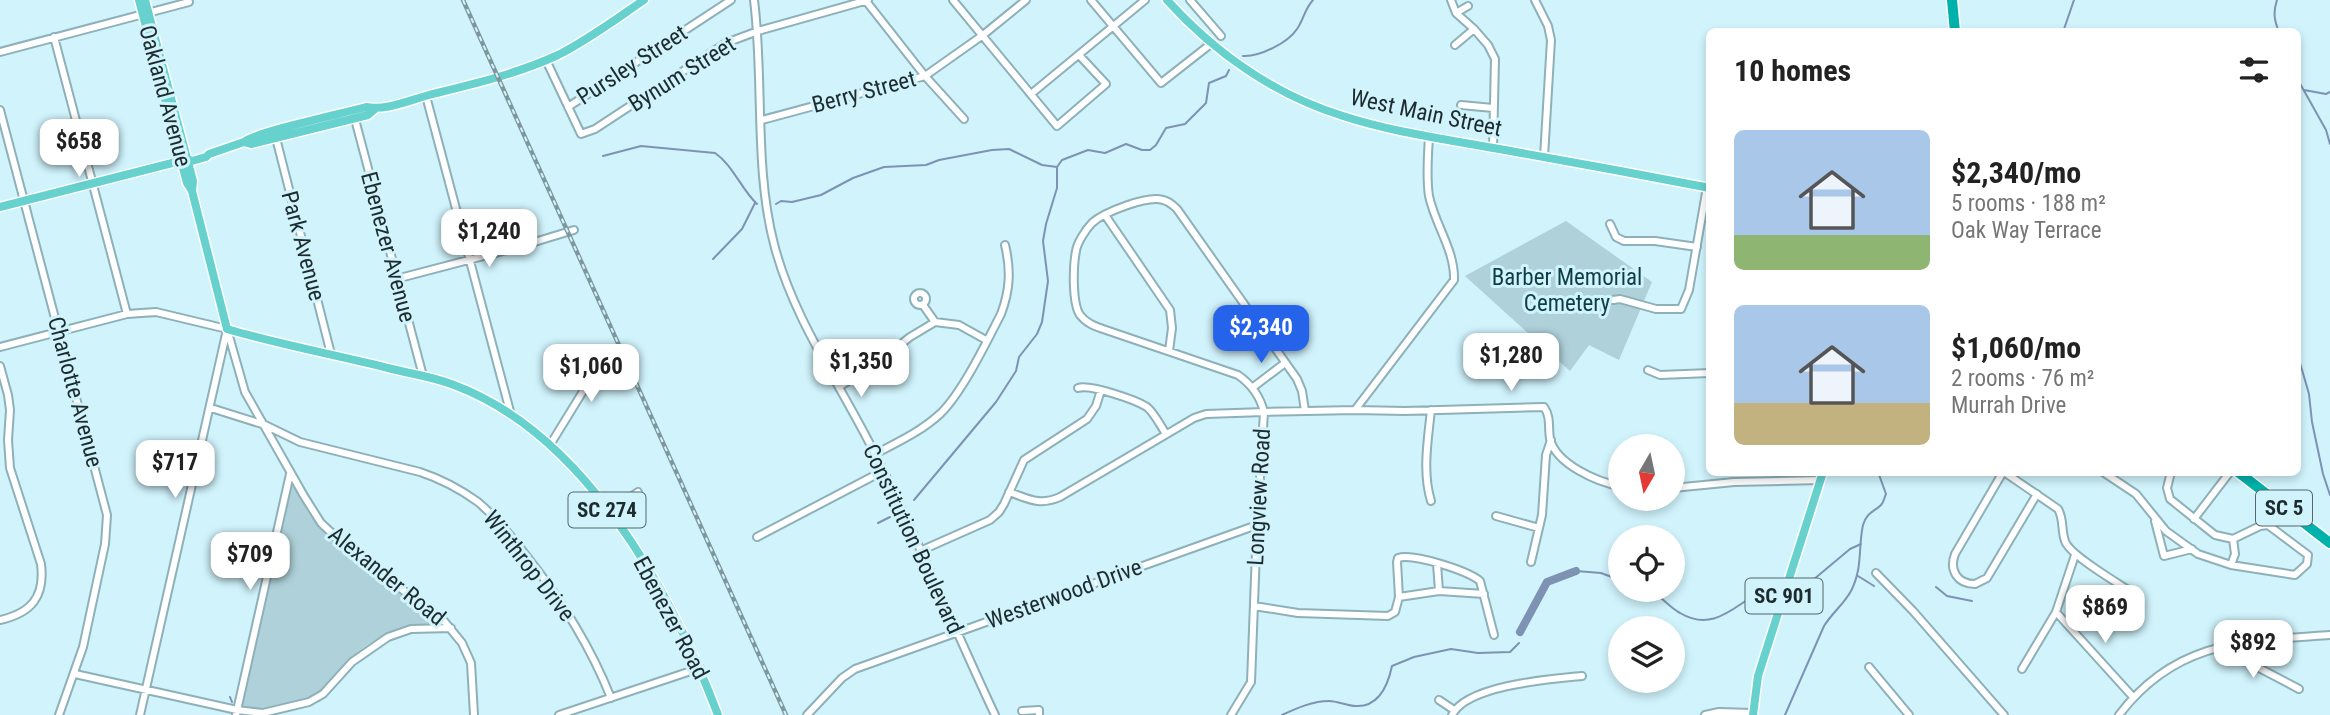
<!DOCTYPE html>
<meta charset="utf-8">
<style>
:root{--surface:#fff;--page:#f2f2f2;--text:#222;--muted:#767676;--accent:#2563eb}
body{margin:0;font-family:"Roboto Condensed",sans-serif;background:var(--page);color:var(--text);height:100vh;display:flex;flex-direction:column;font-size:26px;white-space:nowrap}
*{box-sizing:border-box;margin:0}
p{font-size:23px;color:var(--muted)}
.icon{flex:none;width:38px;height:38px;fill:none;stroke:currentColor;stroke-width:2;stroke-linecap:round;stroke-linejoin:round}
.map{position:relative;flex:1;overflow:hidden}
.sheet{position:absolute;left:1706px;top:28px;width:595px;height:448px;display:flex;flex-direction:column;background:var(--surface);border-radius:10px;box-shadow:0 4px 10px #0003}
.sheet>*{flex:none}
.needle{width:46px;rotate:189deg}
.fabs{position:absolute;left:1608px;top:434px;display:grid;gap:14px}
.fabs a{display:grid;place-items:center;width:77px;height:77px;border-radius:50%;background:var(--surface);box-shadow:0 4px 10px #0003;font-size:35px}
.price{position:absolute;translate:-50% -60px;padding:0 16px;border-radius:14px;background:#fff;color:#222;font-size:23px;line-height:46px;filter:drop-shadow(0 2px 4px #0008)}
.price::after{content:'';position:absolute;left:50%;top:42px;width:21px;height:16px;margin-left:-10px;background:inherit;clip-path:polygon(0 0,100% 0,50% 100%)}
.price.active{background:var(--accent);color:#fff}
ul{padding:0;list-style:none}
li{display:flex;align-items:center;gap:21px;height:175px;padding:0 28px}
li span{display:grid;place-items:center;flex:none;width:196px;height:140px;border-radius:10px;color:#555}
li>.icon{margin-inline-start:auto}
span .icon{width:84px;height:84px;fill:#fffc;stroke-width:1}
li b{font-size:30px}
h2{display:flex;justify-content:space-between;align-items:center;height:84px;padding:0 28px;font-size:30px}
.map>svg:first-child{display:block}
.green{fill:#afd1d9}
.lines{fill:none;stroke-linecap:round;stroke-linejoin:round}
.stream{stroke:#7e92b4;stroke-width:2}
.river{stroke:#7e92b4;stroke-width:8}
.minor-casing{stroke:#8eb0b8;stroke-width:10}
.major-casing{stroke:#fff;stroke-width:11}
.highway-casing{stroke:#fff;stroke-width:13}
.minor{stroke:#fff;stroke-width:6}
.major{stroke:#66d1cd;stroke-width:8}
.highway{stroke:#00b2ab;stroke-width:10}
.rail-casing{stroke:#7e979d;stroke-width:4.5}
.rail{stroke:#d0f3fc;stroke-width:2;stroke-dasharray:5;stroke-linecap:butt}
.labels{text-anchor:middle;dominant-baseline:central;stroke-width:6;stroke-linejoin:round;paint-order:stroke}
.shield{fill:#d0f3fc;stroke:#53676c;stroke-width:2}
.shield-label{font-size:21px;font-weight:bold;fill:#1d2b2e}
.street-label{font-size:23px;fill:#1d2b2e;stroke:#d0f3fc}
.park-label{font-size:23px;fill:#0d3d46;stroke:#d0f3fc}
</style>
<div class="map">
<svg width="2330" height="715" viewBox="0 0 2330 715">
<rect width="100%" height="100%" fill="#d0f3fc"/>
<!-- green -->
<path class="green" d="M1566,221l86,61 -33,78 -30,-15 -19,26 -105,-95z
M294,486l17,27 18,23 21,19 88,68 -1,2c-33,-1 -63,11 -88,35 -11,11 -20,26 -33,34 -21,13 -50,16 -74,13l49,-220z"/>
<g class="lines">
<!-- stream -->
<path class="stream" d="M2277,0c-4,12 -3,20 2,32
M2063,32l11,-32
M1243,56c16,1 45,-13 54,-27 7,-10 7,-19 16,-29
M2298,80l28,50 4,14
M2304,90l22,4 4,-2
M603,156l38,-10 74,7c18,12 26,36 42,51
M776,204l5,-3 11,1 29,-7 32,-17 31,-11 42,-2 13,-5 53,-10 17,-1 33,16 15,2
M713,259l29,-30 13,-26
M2298,356l11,38 3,28 11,52 7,21
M914,500l82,-98 20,-31 3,-14 18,-23 5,-12 6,-41 -5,-40 3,-17 11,-36v-21l5,-7 26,-10 17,3 21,-9 16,6h8l6,-5 10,-17 19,-4 21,-21 3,-20 17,-7 3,-6
M878,523l12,-6
M1576,571l25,2 19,7
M1858,576l16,10
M1799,587l8,-2 43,-36 11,-5
M1936,587l11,9 25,5
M1650,590c11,6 19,17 30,23 39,23 60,-17 94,-27
M1519,635l1,-3
M230,697l2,5
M1282,715c15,-7 31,-14 47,-14 9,0 18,5 27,5 23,1 32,-21 36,-40l22,-9 37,-8 27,4 32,-1 9,-9
M1785,715l39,-89c8,-13 20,-22 27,-35 12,-23 7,-44 12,-66 4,-13 11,-13 18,-20 3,-3 3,-7 5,-11l-8,-22"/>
<!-- river -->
<path class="river" d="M1520,632l27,-50 29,-11"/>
<defs>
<path id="minor" d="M754,0c10,79 0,168 20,244 19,75 67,141 101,210 43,85 79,174 120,261
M953,0l104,126 49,-42 -27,-29
M1091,0l70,83 51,-40
M1190,0l31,36
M1451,0l5,13 18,16 14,16 7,14 -2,89
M1535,0l13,26 3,14 -7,117
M866,1l59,75 39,43
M1456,13l12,-7
M54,37l73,277
M1455,45l19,-16
M0,52l189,-50
M546,60l35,74 14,-5 131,-86 32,-12 110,-31
M1031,94l114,-94
M426,96l85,319
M1461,105l32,3
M568,107l163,-107
M0,110l107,405 -2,29 -22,103 -24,68
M352,118l4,5 67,253
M762,120l163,-44 58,-41 43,-35
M276,138l55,216
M1105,215l65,95 2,18 -3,23
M1610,224l6,13 8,4h31l42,6
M396,279l122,-32 56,-17
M914 299a6 6 0 1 1 12 0a6 6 0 1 1-12 0Z
M1613,300l7,-1 36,10h25l8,-19 18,-103
M923,305l12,17
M227,329l18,63 59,104 17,27 30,28 93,70 18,22 9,20 3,52
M0,347l127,-33 29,-2 71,17
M0,366l8,29 2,15 -2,30 2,28 31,96c4,32 -9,49 -41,56
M1648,370l12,5 50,-2
M839,387l42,-27 29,-23 25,-15 24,3 27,15
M1078,388c12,-4 58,12 69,19 8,7 13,18 19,27
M1252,388l33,-25
M211,408l54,17 35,17 120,30c21,7 40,17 58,30 18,15 33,34 47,52 36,45 65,91 86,144
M1355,410l50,1 139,-4c7,10 4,20 6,32 6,25 47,43 70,47
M1431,410c-3,29 -9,62 0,91
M550,445l59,-96
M875,454c23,-12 47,-23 66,-41 22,-22 45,-70 60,-99 9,-24 10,-44 4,-69
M2003,472l-48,82c-6,16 2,30 20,30l12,-6 50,-84
M2004,472l54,37c6,10 3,21 7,32 4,14 55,43 69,53
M2103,472l33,22 30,37 32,23 33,11 64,10 12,-11 1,-9 -40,-30 -8,1 -27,13 -18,-4 -45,-36 -3,-11 4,-16
M1673,488l61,-6 87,-2
M1009,492c20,7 30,14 51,5l134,-79 12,-4 58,-2c-4,-16 -13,-28 -26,-37l-135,-46c-8,-3 -17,-6 -23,-14 -8,-12 -7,-49 -4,-64 1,-8 10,-22 16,-28 12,-11 56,-28 71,-23 5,1 10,5 14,9l120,170 5,12 3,20
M609,512l29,-20
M1496,516l43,12
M2194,519l36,-47
M2155,521l9,35 28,-7
M757,537l126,-66
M920,551l70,-31 9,-8 5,-8 20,-44 63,-41 9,-13 5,-16
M1531,562l11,-47 4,-60 5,-15
M1437,564l2,27
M2231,565l4,-11 -2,-15
M1876,573l37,38 91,104
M1399,597l40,-6 45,3
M1254,606l44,7 90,3 7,-4 4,-15 -2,-35 1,-4c16,-5 70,13 82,23l14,54
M2056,612l77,85
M2219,647l80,42
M1869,667l40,48
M2022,669l34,-57 19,-57
M75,674l162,36 26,3 46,-11 14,-8 29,-32 36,-25 23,-8 40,-1
M1439,700l15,10
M1022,711l17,-1v5
M140,715l86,-381
M236,715l54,-241
M559,715l141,-47
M807,715l35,-37 13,-9 402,-144
M1231,715l20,-33 6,-157 7,-113 91,-2 99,-130c1,-30 -19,-55 -25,-84 -3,-19 -1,-40 0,-60
M1452,715c15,-30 99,-36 130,-39
M1705,715l14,-3 34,1
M2119,715c57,-75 125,-74 211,-80"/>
<path id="major" d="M139,0l48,183 5,8 35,138c54,16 110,26 165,40 20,5 42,8 62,16 131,49 217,206 264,330
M145,0l48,181 -1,10
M1167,0c48,53 108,95 176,116 52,17 108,24 162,34 68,12 137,25 205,38
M244,142l7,2 117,-29 7,-6
M187,159l5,2 14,-4 3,-3 35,-12c11,-10 101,-29 122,-35 20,4 44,-7 63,-12 44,-11 88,-21 129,-40 30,-15 58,-36 86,-55
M0,207l184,-47
M1753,715l5,-39 65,-204"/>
<path id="highway" d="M1952,0l3,32
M2238,472l92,71"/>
</defs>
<!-- minor casing -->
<use href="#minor" class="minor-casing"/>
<!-- major casing -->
<use href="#major" class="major-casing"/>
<!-- highway casing -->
<use href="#highway" class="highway-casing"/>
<!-- minor -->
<use href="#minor" class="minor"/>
<!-- major -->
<use href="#major" class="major"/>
<!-- highway -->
<use href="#highway" class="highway"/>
<defs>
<path id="rail" d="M463,0l323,715"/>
</defs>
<!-- rail casing -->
<use href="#rail" class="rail-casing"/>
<!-- rail -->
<use href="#rail" class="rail"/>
</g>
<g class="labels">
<!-- shield labels -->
<g class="shield">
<rect x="2256" y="490.5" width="56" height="35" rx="5"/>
<rect x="568.5" y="492.5" width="77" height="35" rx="5"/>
<rect x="1745.5" y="578.5" width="77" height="35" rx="5"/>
</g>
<g class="shield-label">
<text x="2284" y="508">SC 5</text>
<text x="607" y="510">SC 274</text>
<text x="1784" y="596">SC 901</text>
</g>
<!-- street labels -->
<g class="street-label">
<text transform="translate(632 65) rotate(-33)">Pursley Street</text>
<text transform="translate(682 74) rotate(-32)">Bynum Street</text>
<text transform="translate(864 92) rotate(-15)">Berry Street</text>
<text transform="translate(165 96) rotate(75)">Oakland Avenue</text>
<text transform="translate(1426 113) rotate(12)">West Main Street</text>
<text transform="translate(303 246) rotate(75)">Park Avenue</text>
<text transform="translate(388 247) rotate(75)">Ebenezer Avenue</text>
<text transform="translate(75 392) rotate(75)">Charlotte Avenue</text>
<text transform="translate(1259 497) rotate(-87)">Longview Road</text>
<text transform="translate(913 539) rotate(65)">Constitution Boulevard</text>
<text transform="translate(529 566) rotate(52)">Winthrop Drive</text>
<text transform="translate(387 576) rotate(39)">Alexander Road</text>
<text transform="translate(1064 594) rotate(-20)">Westerwood Drive</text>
<text transform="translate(671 618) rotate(62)">Ebenezer Road</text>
</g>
<!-- park labels -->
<g class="park-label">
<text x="1567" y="277">Barber Memorial<tspan x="1567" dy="26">Cemetery</tspan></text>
</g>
</g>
</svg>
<div class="fabs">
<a><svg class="needle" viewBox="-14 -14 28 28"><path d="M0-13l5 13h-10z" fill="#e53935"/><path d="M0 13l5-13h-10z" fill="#767676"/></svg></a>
<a><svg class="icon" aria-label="locate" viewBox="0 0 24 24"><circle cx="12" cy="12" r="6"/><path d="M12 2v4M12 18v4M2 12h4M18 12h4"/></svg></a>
<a><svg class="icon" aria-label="layers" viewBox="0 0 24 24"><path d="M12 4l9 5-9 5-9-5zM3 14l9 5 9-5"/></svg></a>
</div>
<b class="price" style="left:79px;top:179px">$658</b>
<b class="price" style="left:489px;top:269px">$1,240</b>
<b class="price active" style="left:1261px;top:365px">$2,340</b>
<b class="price" style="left:1511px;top:393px">$1,280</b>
<b class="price" style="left:861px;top:399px">$1,350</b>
<b class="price" style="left:591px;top:404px">$1,060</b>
<b class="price" style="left:175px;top:500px">$717</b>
<b class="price" style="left:250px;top:592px">$709</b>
<b class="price" style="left:2105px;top:645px">$869</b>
<b class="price" style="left:2253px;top:680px">$892</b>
<section class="sheet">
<h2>10 homes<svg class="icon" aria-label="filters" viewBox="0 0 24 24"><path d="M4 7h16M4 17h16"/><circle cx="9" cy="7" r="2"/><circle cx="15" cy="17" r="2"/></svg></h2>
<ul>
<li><span style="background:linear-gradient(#a9c7e8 75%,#8fb573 0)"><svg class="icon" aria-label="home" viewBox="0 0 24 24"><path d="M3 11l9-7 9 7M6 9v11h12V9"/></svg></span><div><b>$2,340/mo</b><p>5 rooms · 188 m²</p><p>Oak Way Terrace</p></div></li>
<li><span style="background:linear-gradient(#a9c7e8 70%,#c2b280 0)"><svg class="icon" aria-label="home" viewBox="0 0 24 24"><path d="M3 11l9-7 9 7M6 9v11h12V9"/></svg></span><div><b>$1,060/mo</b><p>2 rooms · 76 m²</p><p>Murrah Drive</p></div></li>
</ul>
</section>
</div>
